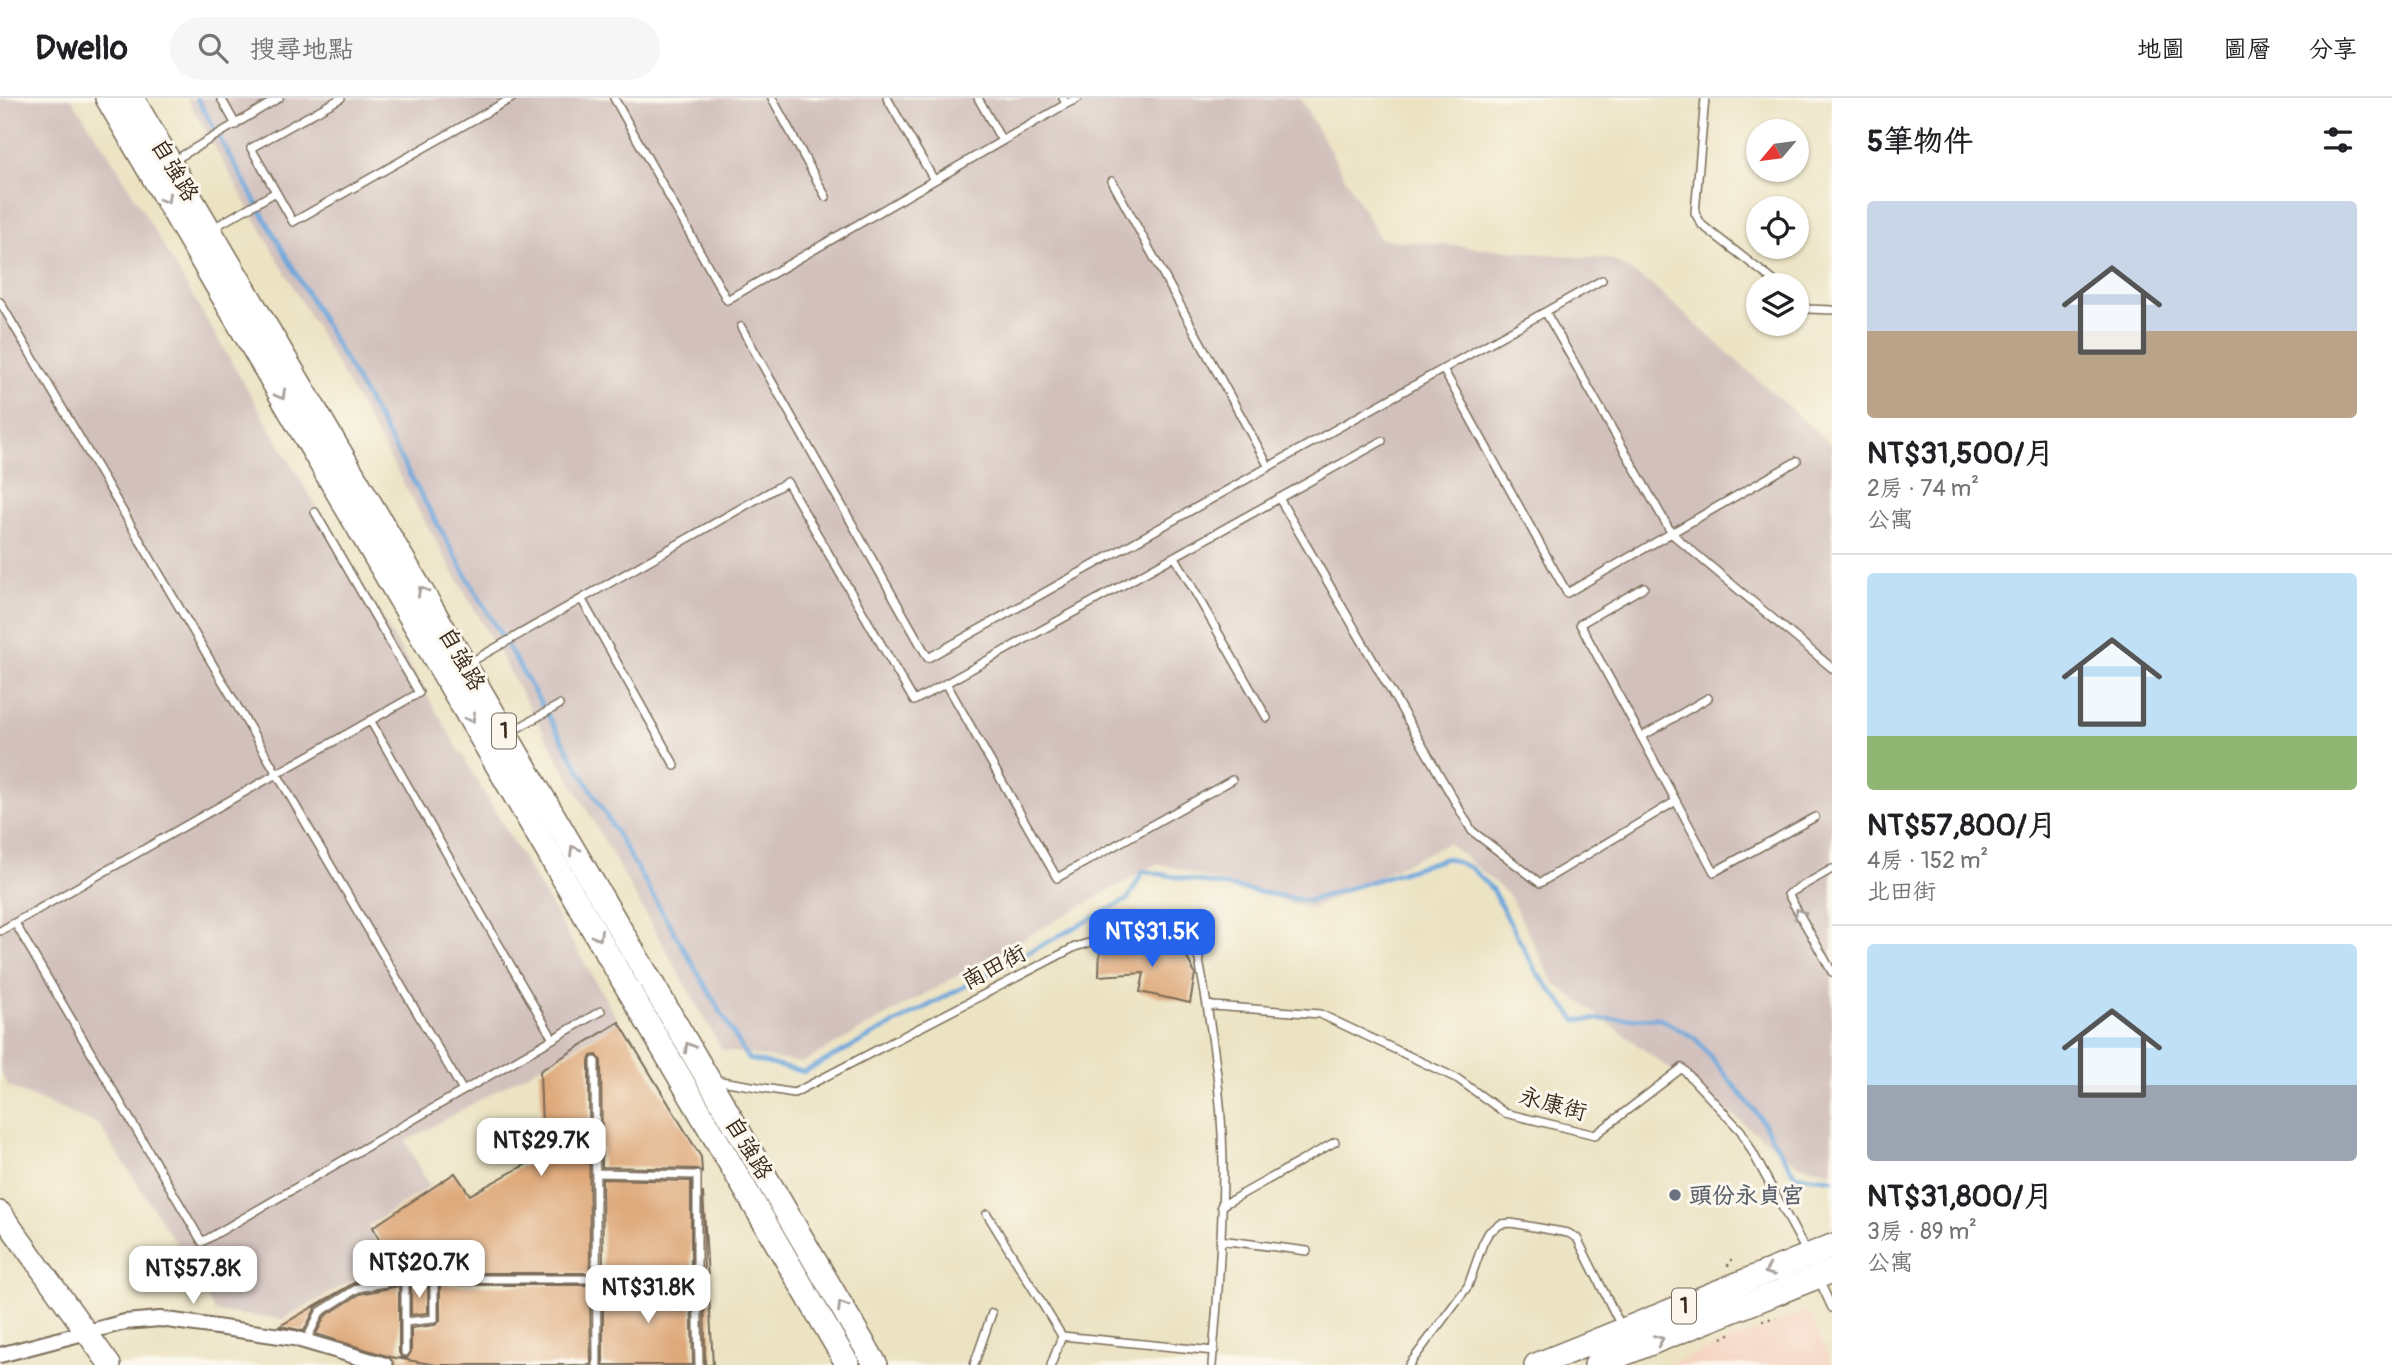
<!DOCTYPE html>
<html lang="zh-TW">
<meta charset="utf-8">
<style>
:root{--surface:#fff;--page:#f6f6f6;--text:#202124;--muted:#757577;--line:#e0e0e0;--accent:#2563eb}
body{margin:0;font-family:Pangolin,"LXGW WenKai TC",sans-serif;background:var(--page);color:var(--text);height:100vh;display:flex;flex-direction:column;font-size:26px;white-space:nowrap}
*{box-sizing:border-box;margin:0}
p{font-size:23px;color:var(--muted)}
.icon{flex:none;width:38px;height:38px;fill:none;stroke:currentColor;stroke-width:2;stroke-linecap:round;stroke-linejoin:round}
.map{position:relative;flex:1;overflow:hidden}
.side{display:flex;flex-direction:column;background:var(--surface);width:560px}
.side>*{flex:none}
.needle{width:46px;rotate:241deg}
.controls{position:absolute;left:1746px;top:21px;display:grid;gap:14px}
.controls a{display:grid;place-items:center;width:63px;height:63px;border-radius:50%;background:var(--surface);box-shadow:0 2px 5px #0004;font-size:35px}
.price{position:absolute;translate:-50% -60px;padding:0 16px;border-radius:14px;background:#fff;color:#222;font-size:23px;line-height:46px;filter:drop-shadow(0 2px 4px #0008)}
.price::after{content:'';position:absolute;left:50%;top:42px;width:21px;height:16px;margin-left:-10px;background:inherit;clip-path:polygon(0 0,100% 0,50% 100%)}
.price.active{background:var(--accent);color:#fff}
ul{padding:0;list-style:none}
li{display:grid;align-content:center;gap:14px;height:371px;padding:0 35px}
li+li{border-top:2px solid var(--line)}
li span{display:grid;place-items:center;height:217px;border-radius:7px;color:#555}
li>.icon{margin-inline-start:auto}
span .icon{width:126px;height:126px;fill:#fffc;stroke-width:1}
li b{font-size:30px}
h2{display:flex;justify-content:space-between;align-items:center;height:84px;padding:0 35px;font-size:30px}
header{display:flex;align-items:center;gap:42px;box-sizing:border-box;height:98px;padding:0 35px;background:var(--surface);border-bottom:2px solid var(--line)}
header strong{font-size:33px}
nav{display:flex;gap:38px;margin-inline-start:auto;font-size:24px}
.search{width:490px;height:63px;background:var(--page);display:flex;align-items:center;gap:18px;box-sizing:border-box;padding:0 24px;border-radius:38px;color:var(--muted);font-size:26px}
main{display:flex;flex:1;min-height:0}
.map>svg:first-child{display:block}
.built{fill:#f5d3c1}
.industrial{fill:#d1c0bc}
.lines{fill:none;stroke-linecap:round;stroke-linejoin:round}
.stream{stroke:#6aa6db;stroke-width:4.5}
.building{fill:#dea879}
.lane-casing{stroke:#796b58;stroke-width:10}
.street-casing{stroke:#796b58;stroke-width:18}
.secondary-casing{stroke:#796b58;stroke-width:24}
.primary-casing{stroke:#796b58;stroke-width:26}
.path{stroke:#796b58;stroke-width:2.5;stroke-dasharray:2 5;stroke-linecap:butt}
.lane{stroke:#fff;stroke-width:7}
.street{stroke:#fff;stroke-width:14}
.secondary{stroke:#fff;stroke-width:21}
.primary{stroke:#fff;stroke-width:23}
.oneway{stroke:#a79f9a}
.worship-dot{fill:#6b7280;stroke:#fbf7ec;stroke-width:2.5}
.labels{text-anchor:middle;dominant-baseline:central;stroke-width:6;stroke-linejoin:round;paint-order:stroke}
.shield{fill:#fbf7ec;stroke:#75685c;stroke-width:2}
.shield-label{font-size:21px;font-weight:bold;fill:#3b2a1e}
.street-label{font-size:23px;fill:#3b2a1e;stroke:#fbf7ec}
.worship-label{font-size:23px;font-weight:bold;fill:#5b616d;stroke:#fbf7ec;text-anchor:start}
</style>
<header>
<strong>Dwello</strong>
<div class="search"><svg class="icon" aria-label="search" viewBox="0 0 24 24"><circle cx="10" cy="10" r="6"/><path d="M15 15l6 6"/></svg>搜尋地點</div>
<nav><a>地圖</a><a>圖層</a><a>分享</a></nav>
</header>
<main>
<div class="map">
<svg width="1832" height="1267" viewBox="0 0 1832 1267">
<rect width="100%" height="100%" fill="#fbf7ec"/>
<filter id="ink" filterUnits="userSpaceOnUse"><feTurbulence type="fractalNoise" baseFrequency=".0143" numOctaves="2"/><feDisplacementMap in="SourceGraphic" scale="14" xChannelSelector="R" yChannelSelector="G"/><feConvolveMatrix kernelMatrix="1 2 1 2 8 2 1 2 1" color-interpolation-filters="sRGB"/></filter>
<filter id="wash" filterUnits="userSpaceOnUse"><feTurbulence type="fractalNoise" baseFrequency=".00686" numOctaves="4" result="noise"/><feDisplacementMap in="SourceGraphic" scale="28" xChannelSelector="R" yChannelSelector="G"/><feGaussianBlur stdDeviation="1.57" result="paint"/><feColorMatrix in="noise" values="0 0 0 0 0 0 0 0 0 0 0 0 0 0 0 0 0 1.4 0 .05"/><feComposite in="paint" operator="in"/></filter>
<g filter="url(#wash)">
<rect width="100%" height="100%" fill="#ece3c3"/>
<!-- built -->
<path class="built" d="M1808,1213l24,54h-165z"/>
<!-- industrial -->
<path class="industrial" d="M0,0h71l43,64 505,860 -213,119 23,46 -61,39 18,35 -102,58 -69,-7 -32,-58 -84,-129 -90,-38 -9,-16z
M187,0h1113l80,141 233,21 39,25 180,161v726l-33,-7 -246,-183 -44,-87 -61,-52 -137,66 -153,-46 -356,200 -80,-13z"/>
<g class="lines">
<!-- stream -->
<path class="stream" d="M197,0l276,489 275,472 56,13 324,-173 15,-28 165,30 139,-43 24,10 21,21 45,84 39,47 83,-2 36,20 64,78 36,59 37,4"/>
</g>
<g id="blocks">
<!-- building -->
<path class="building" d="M1128,843v8l22,-3 1,-5 32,8 12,25 -5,29 -50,-11 4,-19 -45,3 1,-29 16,1v-6z
M619,924l82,135 1,15 -5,-3 -95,-2 -1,-106 -4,-6 -6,1 -2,5 1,212h-186l-49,10 -39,24 -12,24 -24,-5 110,-64 -17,-35 82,-54 15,22 73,-40 -3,-84z
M602,1081l89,2v92h-88z
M703,1094l10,173h-8z
M411,1187h17v28l-17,2z
M440,1187h150l1,80h-155l-46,-8 -74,-23 9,-18 35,-22 39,-8v66l2,5 6,1 4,-6v-24l24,-3 5,-4z
M603,1187h88l2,80h-90z"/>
</g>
</g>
<g filter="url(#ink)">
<use href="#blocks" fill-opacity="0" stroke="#796b58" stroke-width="2"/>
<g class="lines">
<defs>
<path id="lane" d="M221,0l15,27
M341,0l-90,50 42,74 219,-124
M614,0l113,202 339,-196 -3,-6
M772,0l54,99
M887,0l47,82
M978,0l24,43
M1705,0l-10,115 7,12 77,60
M1066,6l12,-6
M173,63l106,-63
M1112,83l157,286
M213,130l63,-36
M1797,202l11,9 24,1
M0,204l463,789
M1546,215l126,221 160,134
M741,229l187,331 515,-289 124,224 230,-132
M1443,271l159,-89
M1279,400l193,333 68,52 136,-82 38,71 101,-55
M1175,459l92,161
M1644,489l-64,37 96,177
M582,502l93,166
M469,565l318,-181 127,219 468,-260
M946,585l111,195 175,-98
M370,622l183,319
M507,636l52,-29
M1641,639l67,-39
M1832,771l-44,25 44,78
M15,825l187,319 399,-231
M0,833l419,-238 -104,-181
M1207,906l6,2 107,8 138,65 47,34 90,22 87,-67 59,63 66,122
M595,963l2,304
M715,982l79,13 281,-146 40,-12 32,-16 48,20c14,73 27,148 28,223 0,67 -5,136 -11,203
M1221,1108l114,-64
M987,1116l75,122
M1220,1142l87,11
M405,1181v73
M697,1181l2,86
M1819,1182l13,28
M405,1224l29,-3v-40
M1062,1238l152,15
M306,1243l14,-29 38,-24 47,-9h292v-104l-100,-2
M974,1267l18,-52
M1051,1267l11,-29
M1409,1267l59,-79 15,-43 6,-11 12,-8 10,-1 57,10 9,5 44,88"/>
<path id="street" d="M0,1257l125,-33 35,-3 134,19 91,27"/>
<path id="secondary" d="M0,1114l110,153"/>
<path id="primary" d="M107,0l741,1267
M132,0l744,1267
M1536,1267l296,-119
M1596,1267l236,-94"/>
</defs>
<!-- lane casing -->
<use href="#lane" class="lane-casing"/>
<!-- street casing -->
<use href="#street" class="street-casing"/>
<!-- secondary casing -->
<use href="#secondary" class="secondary-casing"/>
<!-- primary casing -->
<use href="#primary" class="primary-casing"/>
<!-- path -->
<path class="path" d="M1728,1168l1,-6h3l2,2
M1762,1223l14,-4
M1722,1240l11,-6"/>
<!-- lane -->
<use href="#lane" class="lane"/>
<!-- street -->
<use href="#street" class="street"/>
<!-- secondary -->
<use href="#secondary" class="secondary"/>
<!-- primary -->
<use href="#primary" class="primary"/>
</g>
<!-- one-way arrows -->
<defs><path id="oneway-chevron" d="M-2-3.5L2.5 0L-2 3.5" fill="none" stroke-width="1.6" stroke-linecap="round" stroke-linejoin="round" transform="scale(1.75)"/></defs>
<g class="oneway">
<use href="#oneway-chevron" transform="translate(166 101) rotate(60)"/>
<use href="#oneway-chevron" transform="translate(281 297) rotate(60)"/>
<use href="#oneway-chevron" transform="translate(422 493) rotate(-120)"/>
<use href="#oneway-chevron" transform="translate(471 620) rotate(60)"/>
<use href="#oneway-chevron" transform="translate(574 752) rotate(-120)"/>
<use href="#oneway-chevron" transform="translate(1799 815) rotate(-119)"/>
<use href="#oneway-chevron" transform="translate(598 838) rotate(60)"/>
<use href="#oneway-chevron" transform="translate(689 949) rotate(-120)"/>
<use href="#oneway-chevron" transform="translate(1769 1173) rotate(158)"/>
<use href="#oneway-chevron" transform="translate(842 1208) rotate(-121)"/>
<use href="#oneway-chevron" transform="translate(1659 1242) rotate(-22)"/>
</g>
</g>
<!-- markers -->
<circle class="worship-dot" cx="1675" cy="1097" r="7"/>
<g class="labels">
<!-- shield labels -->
<g class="shield">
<rect x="492" y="615.5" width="24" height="35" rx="5"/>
<rect x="1672" y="1190.5" width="24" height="35" rx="5"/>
</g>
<g class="shield-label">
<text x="504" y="633">1</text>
<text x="1684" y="1208">1</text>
</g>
<!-- street labels -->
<g class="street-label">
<text transform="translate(175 72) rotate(59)">自強路</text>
<text transform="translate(462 561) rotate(60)">自強路</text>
<text transform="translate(994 869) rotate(-28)">南田街</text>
<text transform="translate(1553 1006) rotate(15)">永康街</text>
<text transform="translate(749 1050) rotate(59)">自強路</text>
</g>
<!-- worship labels -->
<g class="worship-label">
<text x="1689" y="1097">頭份永貞宮</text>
</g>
</g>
</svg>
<div class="controls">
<a><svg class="needle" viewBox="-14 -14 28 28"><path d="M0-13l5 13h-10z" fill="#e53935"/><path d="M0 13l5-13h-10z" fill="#757577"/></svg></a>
<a><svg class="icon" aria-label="locate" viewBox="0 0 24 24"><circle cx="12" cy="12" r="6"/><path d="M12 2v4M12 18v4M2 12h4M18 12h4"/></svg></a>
<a><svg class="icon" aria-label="layers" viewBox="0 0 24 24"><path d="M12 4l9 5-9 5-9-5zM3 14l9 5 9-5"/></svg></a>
</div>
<b class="price active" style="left:1152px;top:871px">NT$31.5K</b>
<b class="price" style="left:541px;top:1080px">NT$29.7K</b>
<b class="price" style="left:419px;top:1202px">NT$20.7K</b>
<b class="price" style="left:193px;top:1208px">NT$57.8K</b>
<b class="price" style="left:648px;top:1227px">NT$31.8K</b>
</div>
<section class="side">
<h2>5筆物件<svg class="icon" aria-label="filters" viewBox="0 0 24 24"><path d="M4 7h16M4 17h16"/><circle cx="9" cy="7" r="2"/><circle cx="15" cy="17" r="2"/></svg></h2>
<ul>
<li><span style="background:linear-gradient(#c9d6e8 60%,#b9a48a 0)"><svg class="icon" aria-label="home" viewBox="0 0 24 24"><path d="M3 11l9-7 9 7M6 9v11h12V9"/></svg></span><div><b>NT$31,500/月</b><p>2房 · 74 m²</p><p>公寓</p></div></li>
<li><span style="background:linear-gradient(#bfe0f5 75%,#8fb573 0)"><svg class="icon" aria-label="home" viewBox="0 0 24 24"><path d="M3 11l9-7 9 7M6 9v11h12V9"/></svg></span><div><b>NT$57,800/月</b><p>4房 · 152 m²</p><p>北田街</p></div></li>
<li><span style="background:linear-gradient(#bfe0f5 65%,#9aa5b1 0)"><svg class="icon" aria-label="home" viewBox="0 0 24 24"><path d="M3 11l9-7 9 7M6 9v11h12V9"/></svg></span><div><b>NT$31,800/月</b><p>3房 · 89 m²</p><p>公寓</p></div></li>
</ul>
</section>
</main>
